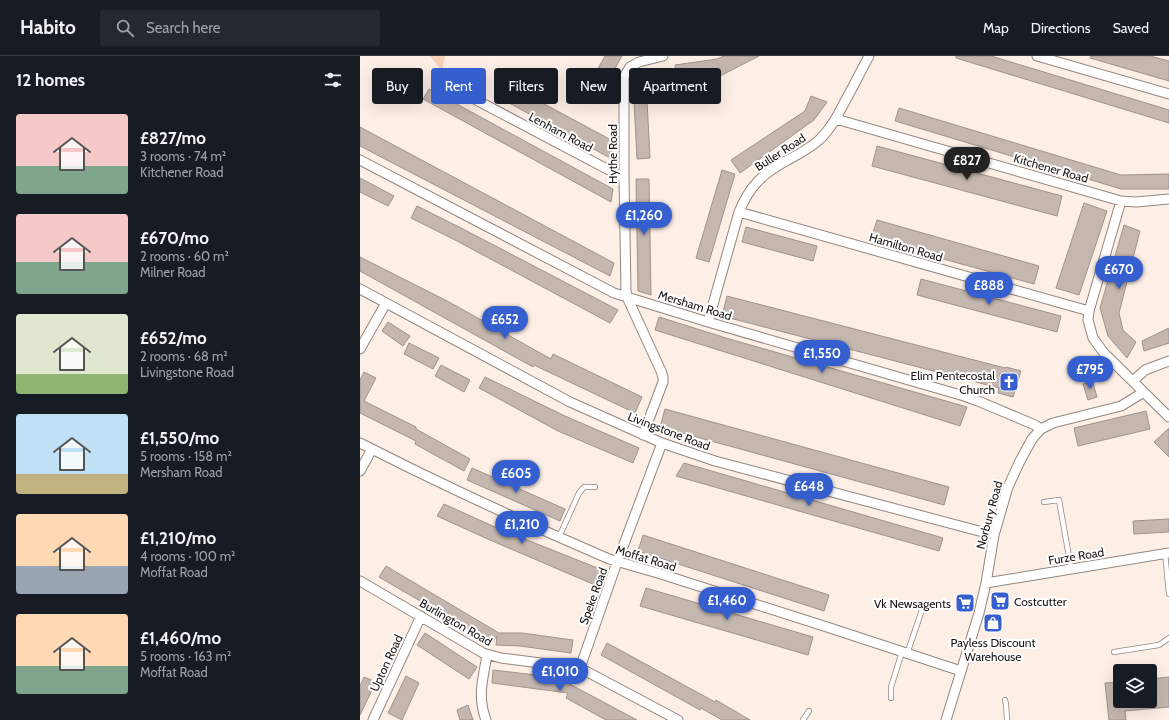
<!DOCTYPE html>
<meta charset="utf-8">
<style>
:root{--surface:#171b24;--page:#242831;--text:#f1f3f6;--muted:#9ea1a6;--line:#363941;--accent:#355fcf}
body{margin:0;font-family:Cabin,sans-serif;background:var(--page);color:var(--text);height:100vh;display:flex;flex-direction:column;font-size:15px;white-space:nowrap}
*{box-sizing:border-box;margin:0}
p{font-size:13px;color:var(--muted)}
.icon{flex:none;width:22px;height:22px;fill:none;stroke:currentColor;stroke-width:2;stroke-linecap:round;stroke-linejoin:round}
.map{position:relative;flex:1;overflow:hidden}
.details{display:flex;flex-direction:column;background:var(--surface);width:360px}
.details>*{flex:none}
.top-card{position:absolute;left:12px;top:12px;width:380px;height:36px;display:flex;gap:8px}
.fabs{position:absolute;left:753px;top:608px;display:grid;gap:8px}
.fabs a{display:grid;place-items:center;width:44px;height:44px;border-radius:4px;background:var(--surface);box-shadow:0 4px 16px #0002;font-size:20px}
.price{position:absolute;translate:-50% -34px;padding:0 9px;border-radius:14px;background:var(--accent);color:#fff;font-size:13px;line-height:26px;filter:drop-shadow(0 1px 2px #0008)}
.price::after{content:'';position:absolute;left:50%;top:24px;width:12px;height:9px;margin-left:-6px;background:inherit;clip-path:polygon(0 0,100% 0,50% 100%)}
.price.on{background:#222;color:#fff}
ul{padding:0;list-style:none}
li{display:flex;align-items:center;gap:12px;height:100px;padding:0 16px}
li span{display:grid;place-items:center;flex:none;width:112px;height:80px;border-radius:4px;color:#555}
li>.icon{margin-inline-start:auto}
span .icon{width:48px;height:48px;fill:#fffc;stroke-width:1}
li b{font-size:17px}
h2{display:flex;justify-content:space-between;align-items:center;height:48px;padding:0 16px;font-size:17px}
.pill{padding:0 14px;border-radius:4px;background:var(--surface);box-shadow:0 4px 16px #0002;font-size:14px;line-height:36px}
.pill.on{background:var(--accent);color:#fff}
header{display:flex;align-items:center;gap:24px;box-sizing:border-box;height:56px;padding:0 20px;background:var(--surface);border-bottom:1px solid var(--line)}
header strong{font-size:19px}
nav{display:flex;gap:22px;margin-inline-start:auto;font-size:14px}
.search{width:280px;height:36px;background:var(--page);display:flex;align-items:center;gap:10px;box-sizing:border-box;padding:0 14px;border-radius:4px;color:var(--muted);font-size:15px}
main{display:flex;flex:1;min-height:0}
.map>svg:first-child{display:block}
.green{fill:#f8d2ba}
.building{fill:#c4b7af;stroke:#9f938b}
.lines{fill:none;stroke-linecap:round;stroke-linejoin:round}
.lane-casing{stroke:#93867e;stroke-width:6}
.street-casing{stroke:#93867e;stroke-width:11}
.lane{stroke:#fff;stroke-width:4.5}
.street{stroke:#fff;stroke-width:9}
.labels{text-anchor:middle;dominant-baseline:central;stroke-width:4;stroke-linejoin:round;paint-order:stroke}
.street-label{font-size:12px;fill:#1a1613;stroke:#fff}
.poi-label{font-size:12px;fill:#1a1613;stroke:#fff;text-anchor:end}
</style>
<header>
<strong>Habito</strong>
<div class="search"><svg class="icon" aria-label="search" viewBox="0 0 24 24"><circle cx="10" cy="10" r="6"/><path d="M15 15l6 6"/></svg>Search here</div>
<nav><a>Map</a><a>Directions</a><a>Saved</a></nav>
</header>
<main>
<section class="details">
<h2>12 homes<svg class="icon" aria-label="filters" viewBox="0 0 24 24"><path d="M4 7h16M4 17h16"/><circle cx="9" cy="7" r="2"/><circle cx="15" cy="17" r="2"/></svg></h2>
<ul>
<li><span style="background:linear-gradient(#f6c9c9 65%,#7fa58c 0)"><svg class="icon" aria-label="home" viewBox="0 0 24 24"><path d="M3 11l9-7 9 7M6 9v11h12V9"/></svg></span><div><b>£827/mo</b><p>3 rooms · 74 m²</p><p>Kitchener Road</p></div></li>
<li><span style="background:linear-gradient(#f6c9c9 60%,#7fa58c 0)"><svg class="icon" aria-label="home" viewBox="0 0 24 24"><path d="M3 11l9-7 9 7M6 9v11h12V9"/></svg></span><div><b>£670/mo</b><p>2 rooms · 60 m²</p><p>Milner Road</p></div></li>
<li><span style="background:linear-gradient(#dfe7d0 75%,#8fb573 0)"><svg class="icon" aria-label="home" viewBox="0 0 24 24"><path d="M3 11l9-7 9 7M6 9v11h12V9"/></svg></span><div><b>£652/mo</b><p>2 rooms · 68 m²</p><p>Livingstone Road</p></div></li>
<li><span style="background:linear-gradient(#bfe0f5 75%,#c2b280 0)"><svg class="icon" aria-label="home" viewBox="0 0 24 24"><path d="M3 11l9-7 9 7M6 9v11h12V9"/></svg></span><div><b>£1,550/mo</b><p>5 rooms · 158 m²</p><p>Mersham Road</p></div></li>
<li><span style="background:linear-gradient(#ffd9b3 65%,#9aa5b1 0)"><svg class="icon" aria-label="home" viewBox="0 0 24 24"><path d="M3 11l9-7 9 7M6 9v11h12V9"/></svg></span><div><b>£1,210/mo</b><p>4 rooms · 100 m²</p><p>Moffat Road</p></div></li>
<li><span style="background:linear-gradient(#ffd9b3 65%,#7fa58c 0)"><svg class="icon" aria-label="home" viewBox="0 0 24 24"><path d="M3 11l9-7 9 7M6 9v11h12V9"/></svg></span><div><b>£1,460/mo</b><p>5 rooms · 163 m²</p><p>Moffat Road</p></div></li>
</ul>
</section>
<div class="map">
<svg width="809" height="664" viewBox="0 0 809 664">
<rect width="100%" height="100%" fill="#fdefe6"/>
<!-- green -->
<path class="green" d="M70,0h15l-3,15z"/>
<!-- building -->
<path class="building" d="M245,0h17l-27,48 -13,-7z
M364,0h35l-39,20 -43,5 -2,-16 42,-6z
M596,0h35l178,54v13l-213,-65z
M731,0h59l19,5v20l-79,-23z
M286,25l4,77 -13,1 -4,-77z
M147,28l108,58 -3,17 -112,-61z
M69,33l184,100 -2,13 -188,-103z
M451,40l16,6 -13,18 -74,53 -9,-13 74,-49z
M539,52l222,67 48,-1v15h-48l-226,-68z
M0,71l254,136 -4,13 -250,-130z
M517,90l185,50 -5,20 -185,-50z
M362,114l13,4 -26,88 -13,-4z
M0,122l34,18 -6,10 -28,-14z
M276,123h13l2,116 -13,-4z
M724,147l23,8 -28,84 -23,-7z
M57,150l46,23 155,81 -8,13 -153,-82 -46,-23z
M517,164l162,46 -5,18 -163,-45z
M764,169l16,6 -21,82 4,17 13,12 -9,16 -19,-22 -8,-28z
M386,171l71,19 -4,15 -71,-19z
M0,201l91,46 100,56 2,-5 89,43 -7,16 -101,-48 -1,2 -173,-96z
M561,223l140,37 -4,16 -140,-37z
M367,240l278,72 1,-1 15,4 -8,26 -15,-4 1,-5 -277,-72z
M299,261l67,21 241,69 -7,19 -305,-96z
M28,266l22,14 -7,10 -21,-15z
M809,272v15l-25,8 -2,-10z
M49,287l30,15 -6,11 -29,-15z
M81,309l29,15 -6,12 -29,-16z
M4,316l12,6 -12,23 52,26v2l54,30 -6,12 -49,-27 1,-3 -56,-28v-33z
M125,321l80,39 74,32 -6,15 -75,-32 -79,-43z
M732,324l5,17 -9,3 -5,-16z
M305,353l284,78 -5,18 -284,-78z
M786,355l4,18 -72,17 -4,-18z
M809,372v29l-15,-15z
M324,407l259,75 -4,13 -263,-75z
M112,412l93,41 -5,12 -93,-41z
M84,448l53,24 103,41 -5,16 -105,-45 -53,-24z
M809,463v13l-35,2 -1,-13z
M283,479l186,60 -5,16 -186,-60z
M26,510l113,67h23l51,7 -2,13 -51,-7 -24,-1 1,-9 -5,7 -113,-66z
M286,532l167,49 -5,18 -168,-49z
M65,577l52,34 -8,12 -52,-34z
M247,587l108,59 1,-2 34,20h-28l-21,-12 -1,2 -99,-55z
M133,614l69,8v2l75,40h-31l-40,-22 2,-5 -76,-10z
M46,620l13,7 -17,37 -14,-7z
M4,621l12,5 -16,33v-29z
M809,621v30l-44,4 1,9h-17l-4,-37 15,-1v19h30v-22z
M108,649l5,15h-13l-3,-10z"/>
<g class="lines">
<defs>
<path id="lane" d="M684,446l15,-2 12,68
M199,481l20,-44 5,-6h11
M805,497l4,41
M754,596l45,-7 10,-7
M547,598l16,-47
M531,642v-11l11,-35
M645,644l1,4 1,16
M443,664l6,-9"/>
<path id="street" d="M677,0l132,38
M86,28l178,94
M476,63l285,82 15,1 33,-3
M0,104l254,133 94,29 256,74 14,5 57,24 6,4
M761,145l-32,110 -1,9 5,18 11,15 65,64
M379,156l350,99
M0,233l210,113 92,41 53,18 279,74
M348,266l31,-110c10,-25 23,-38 47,-51 11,-6 23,-12 33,-21 14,-13 21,-30 30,-46 7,-13 13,-25 20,-38
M0,293l26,-46
M773,325l12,-11 24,-9
M283,379l20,-53v-5l-2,-6 -34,-74 -1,-6 -2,-113v-101l6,-10 9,-5 24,-6
M0,387l52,26 50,24 58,27 89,39 52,15 169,54 131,43
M0,415l12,-22
M0,525l123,72 18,5 79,10 98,52
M626,527l183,-30
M220,612l35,-100 47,-125
M13,664l48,-104
M126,664c-9,-24 -3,-41 1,-65
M586,664l33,-107 7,-30 8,-48 14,-48 12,-26 12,-22 9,-10 12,-6 68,-17 23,-14"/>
</defs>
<!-- lane casing -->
<use href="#lane" class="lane-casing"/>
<!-- street casing -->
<use href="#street" class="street-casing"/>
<!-- lane -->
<use href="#lane" class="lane"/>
<!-- street -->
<use href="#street" class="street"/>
</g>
<!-- icons -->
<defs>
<symbol id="church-square" viewBox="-11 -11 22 22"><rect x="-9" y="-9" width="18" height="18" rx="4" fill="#355fcf" stroke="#fff"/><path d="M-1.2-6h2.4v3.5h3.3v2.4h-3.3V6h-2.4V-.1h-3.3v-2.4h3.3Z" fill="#fff"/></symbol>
<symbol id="supermarket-square" viewBox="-11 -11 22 22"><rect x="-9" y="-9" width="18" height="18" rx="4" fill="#355fcf" stroke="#fff"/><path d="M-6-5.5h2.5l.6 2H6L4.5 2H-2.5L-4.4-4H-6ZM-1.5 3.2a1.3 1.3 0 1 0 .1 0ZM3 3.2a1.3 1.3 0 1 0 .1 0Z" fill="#fff"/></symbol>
<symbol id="shop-square" viewBox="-11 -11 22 22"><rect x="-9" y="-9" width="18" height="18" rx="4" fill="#355fcf" stroke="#fff"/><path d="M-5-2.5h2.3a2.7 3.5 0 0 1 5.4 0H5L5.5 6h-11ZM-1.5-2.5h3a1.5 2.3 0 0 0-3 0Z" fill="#fff"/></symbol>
</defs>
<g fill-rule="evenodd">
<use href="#church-square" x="638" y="315" width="22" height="22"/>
<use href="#supermarket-square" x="629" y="534" width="22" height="22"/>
<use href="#supermarket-square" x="594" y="536" width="22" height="22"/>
<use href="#shop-square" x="622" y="556" width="22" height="22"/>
</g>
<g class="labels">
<!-- street labels -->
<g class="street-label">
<text transform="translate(201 76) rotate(28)">Lenham Road</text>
<text transform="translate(420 96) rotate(-33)">Buller Road</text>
<text transform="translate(252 98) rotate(-90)">Hythe Road</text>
<text transform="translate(691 112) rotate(16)">Kitchener Road</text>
<text transform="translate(546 191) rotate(16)">Hamilton Road</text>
<text transform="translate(335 249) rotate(17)">Mersham Road</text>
<text transform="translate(309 375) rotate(21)">Livingstone Road</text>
<text transform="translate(629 459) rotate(-75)">Norbury Road</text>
<text transform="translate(716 500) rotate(-9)">Furze Road</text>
<text transform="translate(286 502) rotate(17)">Moffat Road</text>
<text transform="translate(233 540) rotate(-70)">Speke Road</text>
<text transform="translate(96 566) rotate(30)">Burlington Road</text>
<text transform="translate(26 607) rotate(-65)">Upton Road</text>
</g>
<!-- poi labels -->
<g class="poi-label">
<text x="635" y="319">Elim Pentecostal<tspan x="635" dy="14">Church</tspan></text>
<text x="654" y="545" text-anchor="start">Costcutter</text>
<text x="591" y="547">Vk Newsagents</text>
<text x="633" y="586" text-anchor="middle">Payless Discount<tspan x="633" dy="14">Warehouse</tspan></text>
</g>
</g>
</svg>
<div class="fabs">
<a><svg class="icon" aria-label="layers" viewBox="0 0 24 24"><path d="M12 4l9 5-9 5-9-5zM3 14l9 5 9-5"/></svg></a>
</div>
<b class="price on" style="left:607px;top:125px">£827</b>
<b class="price" style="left:284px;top:180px">£1,260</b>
<b class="price" style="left:759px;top:234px">£670</b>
<b class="price" style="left:629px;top:250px">£888</b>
<b class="price" style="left:145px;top:284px">£652</b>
<b class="price" style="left:462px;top:318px">£1,550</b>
<b class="price" style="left:730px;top:334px">£795</b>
<b class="price" style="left:156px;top:438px">£605</b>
<b class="price" style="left:449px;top:451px">£648</b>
<b class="price" style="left:162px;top:489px">£1,210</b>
<b class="price" style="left:367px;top:565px">£1,460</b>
<b class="price" style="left:200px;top:636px">£1,010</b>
<div class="top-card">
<a class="pill">Buy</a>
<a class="pill on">Rent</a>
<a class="pill">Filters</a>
<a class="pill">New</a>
<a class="pill">Apartment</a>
</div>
</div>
</main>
